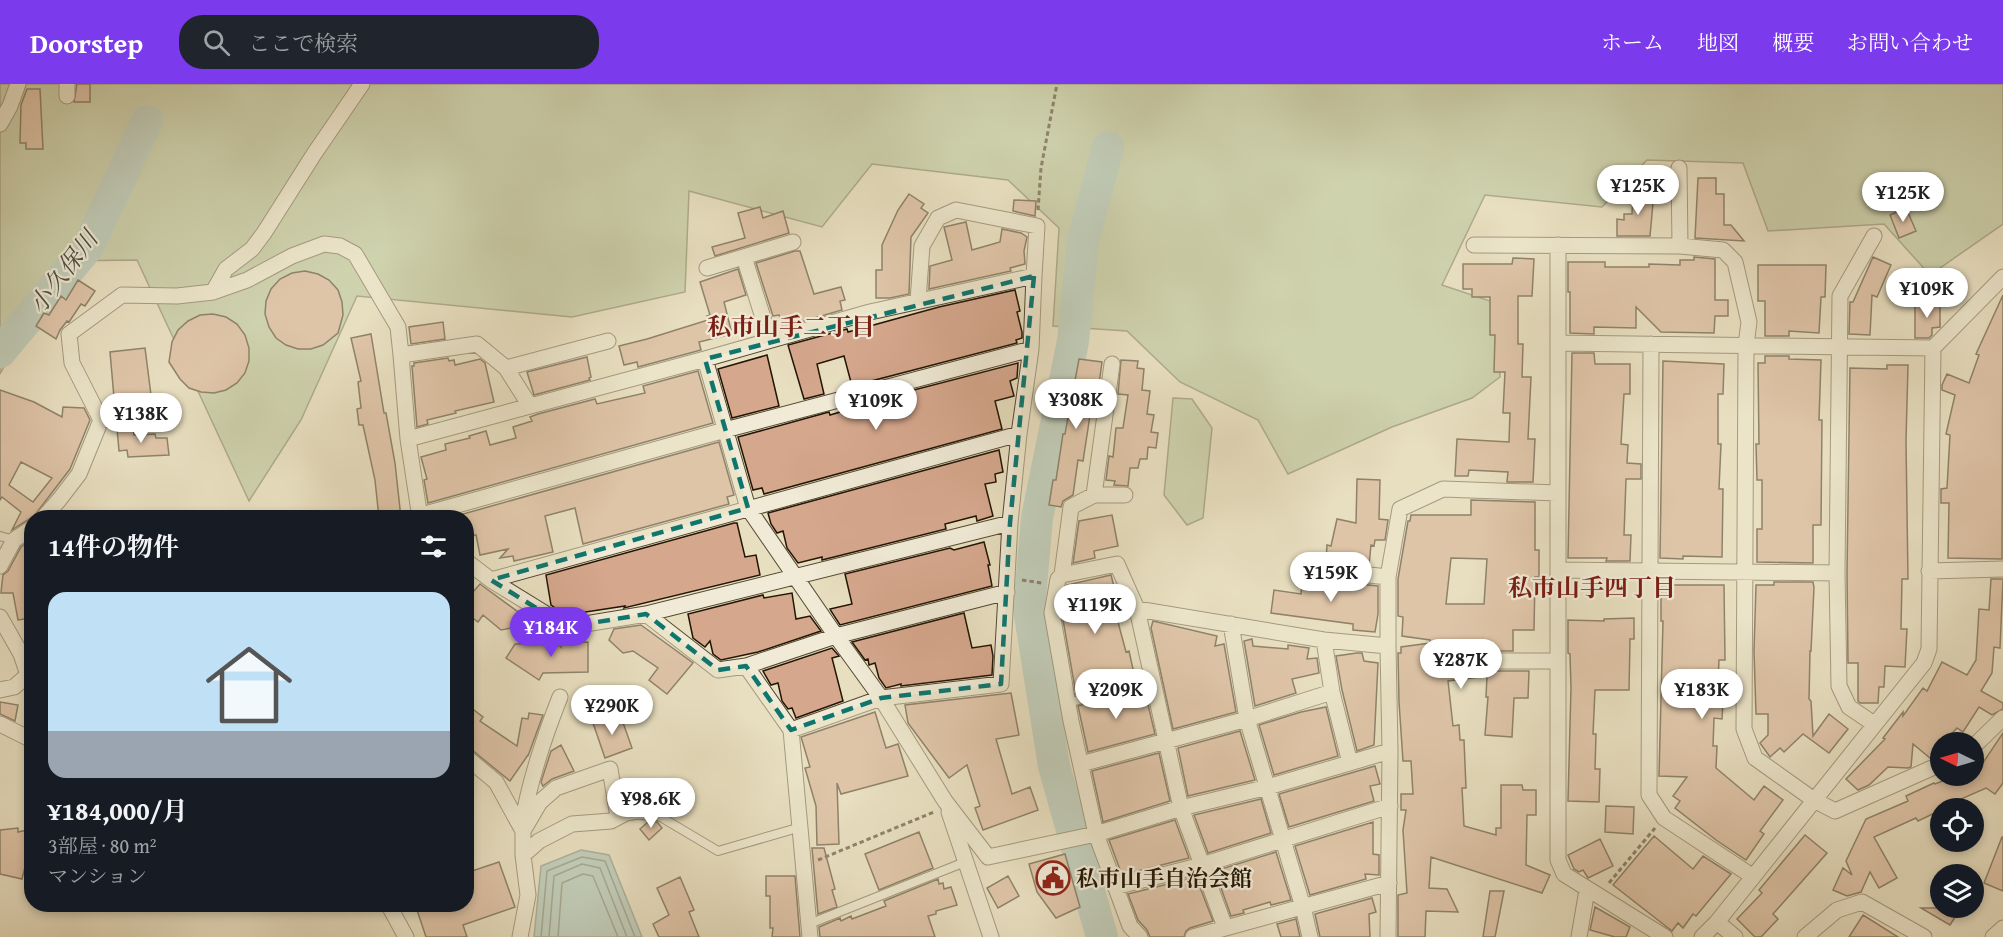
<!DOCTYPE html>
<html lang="ja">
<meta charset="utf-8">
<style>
:root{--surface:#171b24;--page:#20242c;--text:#f1f3f6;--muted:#9ea1a6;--accent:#7c3aed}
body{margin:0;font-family:"Gentium Book Plus","Noto Serif JP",serif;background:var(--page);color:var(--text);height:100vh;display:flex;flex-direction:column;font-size:22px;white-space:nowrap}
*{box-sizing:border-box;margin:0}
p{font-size:20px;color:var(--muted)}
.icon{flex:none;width:33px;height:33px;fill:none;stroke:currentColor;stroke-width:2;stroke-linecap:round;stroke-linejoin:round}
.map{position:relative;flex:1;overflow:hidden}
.details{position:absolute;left:24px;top:426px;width:450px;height:402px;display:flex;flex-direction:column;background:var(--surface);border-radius:24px;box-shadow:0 3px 9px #0003}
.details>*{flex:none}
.needle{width:39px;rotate:275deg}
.controls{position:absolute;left:1930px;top:648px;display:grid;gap:12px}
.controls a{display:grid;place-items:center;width:54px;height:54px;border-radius:50%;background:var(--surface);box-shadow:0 3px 9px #0003;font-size:30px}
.price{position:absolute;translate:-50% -51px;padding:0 14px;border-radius:21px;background:#fff;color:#222;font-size:20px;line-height:39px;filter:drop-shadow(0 2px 3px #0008)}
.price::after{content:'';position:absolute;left:50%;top:36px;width:18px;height:14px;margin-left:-9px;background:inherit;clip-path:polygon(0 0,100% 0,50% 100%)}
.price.selected{background:var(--accent);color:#fff}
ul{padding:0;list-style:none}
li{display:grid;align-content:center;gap:12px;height:318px;padding:0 24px}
li span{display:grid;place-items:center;height:186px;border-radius:18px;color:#555}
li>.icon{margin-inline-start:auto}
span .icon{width:108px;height:108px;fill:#fffc;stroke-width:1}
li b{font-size:26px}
h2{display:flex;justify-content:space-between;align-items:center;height:72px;padding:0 24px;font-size:26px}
header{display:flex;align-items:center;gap:36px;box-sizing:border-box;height:84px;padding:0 30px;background:var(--accent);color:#fff}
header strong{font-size:28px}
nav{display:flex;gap:33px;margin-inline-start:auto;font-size:21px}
.search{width:420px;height:54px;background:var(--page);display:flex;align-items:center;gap:15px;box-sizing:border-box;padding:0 21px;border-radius:24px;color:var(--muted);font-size:22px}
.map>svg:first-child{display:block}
.green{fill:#afc397;stroke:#686c4d;stroke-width:1.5}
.water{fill:#97bcb5;stroke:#68796e;stroke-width:1.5}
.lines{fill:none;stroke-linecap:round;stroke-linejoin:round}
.shore{stroke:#5c685c;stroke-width:1.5}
.river{stroke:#97bcb5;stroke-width:32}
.building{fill:#d5a78d;stroke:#221503;stroke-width:1.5;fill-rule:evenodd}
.lane-casing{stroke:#544832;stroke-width:10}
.street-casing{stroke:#544832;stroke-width:17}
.path{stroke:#221503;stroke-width:3;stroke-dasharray:4.5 3;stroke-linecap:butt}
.lane{stroke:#f0ead6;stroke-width:8}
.street{stroke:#f0ead6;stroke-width:15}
.marked{fill:none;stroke:#0f766e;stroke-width:4.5;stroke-dasharray:12 8;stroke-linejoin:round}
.labels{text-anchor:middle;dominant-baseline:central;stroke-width:4.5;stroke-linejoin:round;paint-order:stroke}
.poi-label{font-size:22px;font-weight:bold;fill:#221503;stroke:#f0ead6;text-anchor:start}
.water-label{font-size:24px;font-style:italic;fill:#4b4f41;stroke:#f0ead6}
.neighbourhood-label{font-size:24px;font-weight:bold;fill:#7a1f14;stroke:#f0ead6}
</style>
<header>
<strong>Doorstep</strong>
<div class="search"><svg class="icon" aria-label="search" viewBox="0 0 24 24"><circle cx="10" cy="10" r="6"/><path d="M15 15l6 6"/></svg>ここで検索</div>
<nav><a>ホーム</a><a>地図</a><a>概要</a><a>お問い合わせ</a></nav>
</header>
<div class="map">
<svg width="2003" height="853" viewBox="0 0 2003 853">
<rect width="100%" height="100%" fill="#e8dfc0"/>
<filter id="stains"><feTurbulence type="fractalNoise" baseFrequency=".00333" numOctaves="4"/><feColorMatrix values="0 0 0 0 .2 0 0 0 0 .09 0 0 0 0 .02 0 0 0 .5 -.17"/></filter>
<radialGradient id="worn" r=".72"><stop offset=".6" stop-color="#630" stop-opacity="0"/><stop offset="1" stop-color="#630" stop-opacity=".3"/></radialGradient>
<!-- green -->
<path class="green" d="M0,0h2003v140l-73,51 -46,-51 -116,7 -25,-68 -96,-3 -45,47 -117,-12 -43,90 54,18 4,74 -28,21 -80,29 -104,47 -30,-54 -78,-38 -53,-51 -74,-5 6,-98 -51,-48 -136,-16 -50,63 -133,-36 -4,101 -113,25 -215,-21 -56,124 -52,81 -112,-241 -76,1 -61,113z
M1173,314l19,1 20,29 -9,90 -16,7 -23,-30z"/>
<!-- water -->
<path class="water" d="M581,766l28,5 33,82h-108l7,-71z"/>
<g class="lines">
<!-- shore -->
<path class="shore" d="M541,853l6,-66 35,-14 23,4 30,76
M549,853l5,-61 28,-12 18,4 27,69
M558,853l4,-54 21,-9 10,2 25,61"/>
<!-- river -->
<path class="river" d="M0,268l88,-105 59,-126
M1102,853l-48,-171 -25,-157 8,-91 36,-177 10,-100 25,-94"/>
</g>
<!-- building -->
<path class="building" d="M77,0h13v18h-16z
M27,5h13l3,60h-17v-6h-6l1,-38z
M1698,94h18v16h8v31h7l13,16 -49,-3z
M1633,107l21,1 -4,44h-33v-17l7,1v-6h8z
M909,110l15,10 -3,4 7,5 -17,24 -2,57 -19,4h-14v-28h6v-25l16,-35z
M1014,116l22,1 -1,15 -22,-5z
M760,123l3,11 20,-7 6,22 -74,23 -3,-9 33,-9 -7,-25z
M1906,124l10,23 -17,7 -9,-23z
M966,138l6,28 28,-8 2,-13 19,4 6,4 -3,14 1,13 -15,4 1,3 -82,18 1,-23 22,-6 -8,-33z
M795,167h5l14,43 27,-7 4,13 -5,1 2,9 -59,17 -4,-12 -6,1 -17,-53z
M1694,173l21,2v41h13v16h-13l-1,17 -53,-1 -25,-25v21l-42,-1v7l-24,-1v-41h-2v-30h37v5h44v-3l31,1v-5h14z
M1873,173l18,8 -14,32 -5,-2 -2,40 -21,-1 1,-32h3z
M1513,174l21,1 -2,37h-14v48h5l-1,33h9l-3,62h7l-2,43h-26l1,-10 -39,-2 -1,6h-13l2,-37 52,3 1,-29h-7l2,-41h-11l1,-37h-5v-38h-18v-8h-9v-25h49z
M1758,181h68l-1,32h-4l-2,36 -30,-2v5h-24v-35h-7z
M738,185l8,26 -22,7 8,32 -33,8 2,8 -63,17 -1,-5 -13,3 -5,-19 28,-7 61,-19 -1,-4 3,-1 -10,-33z
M305,187l13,3 11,6 9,10 4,12 1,13 -5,18 -15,12 -12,4h-13l-12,-4 -10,-7 -7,-11 -4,-13 1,-13 5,-12 9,-10 12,-6z
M78,196l17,11 -10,15 -4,-2 -12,18 -2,-1 -7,9 -4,9 -20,-13 8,-13 5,2 12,-19 5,4z
M1015,206l5,21 -3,1 5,20v6l-6,2 1,3 -165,43 -8,-30 -27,8 7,30 -20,5 -16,-54 59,-16 1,3 91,-25z
M2003,211l-1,264 -54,-1 1,-55h-8v-14l6,-1 3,-53 -4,-1 9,-39 -13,-5v-5l5,-11 22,9 10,-28 -3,-1z
M1915,218h25v25l-8,1v7l-3,3h-14z
M213,230l13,3 11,7 8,11 4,13v13l-4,12 -8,10 -11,7 -12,3 -13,-1 -12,-4 -9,-9 -11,-17 3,-20 6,-12 10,-9 12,-6z
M443,238l2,17 -34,5 -2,-17z
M371,250l13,79h2l9,50 6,55h-22l-4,-38 -12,-55h-4l-2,-16 4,-1 -3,-26 3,-1 -10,-43z
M145,264l7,55 -37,6 -5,-57z
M1572,269h22l1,11h35v30h-6l-3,50 7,1 -1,18 14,1v15h-15l-2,56h7l-1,26h-24l1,-3h-39z
M767,271l12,51 -47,12 -14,-49z
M1765,272h24v3l32,1 -2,60h3l-1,105h-8v38l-56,-1v-33h5v-49h-5l-1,-36h3l-1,-81h7z
M587,273l4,20 -2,1 1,2 -56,15 -7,-23z
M448,274l1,3 5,-1 1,5 25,-6 5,4 9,39 -39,9 1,2 -29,7 1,4 -11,3 -5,-61h2v-3z
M1079,275l23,3 -4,29h-2l-2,19 -3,-1 -8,52 -5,-1 -5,35 -10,6 -2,6 -12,-2 4,-25h3l7,-46h2z
M1121,276l17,1 -1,7 7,1 -2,21 8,1 -3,23 7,1 -3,17 7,1 -2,15 -8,-1 -1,12h-7l-2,9h-8l-2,18 -14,-1 1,-4 -9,-1 3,-24 4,1 3,-29h7l5,-33 -10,-1z
M1663,277l61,3 -1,30h-5v50h3l-2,45h4l-1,68 -39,-1v3l-23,-1z
M1018,279l-1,15 -7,3 4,15 -19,5 7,28 -238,65 -2,-6 -9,2 -15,-53 91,-25 1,3 27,-8 -1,-2z
M1887,281h21l-2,76 2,138h-6l-1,50h6l-2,38 -20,-1 -1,21h-5l-1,16h-18l-2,-2v-38h-10l-1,-90 3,-205 37,1z
M698,287l15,52 -285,80 -4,-23 3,-1 -6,-22 25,-7 -1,-6 25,-6 -1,-2 17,-5 4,14 26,-7 -3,-11 19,-6 -2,-4 8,-3 57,-15 2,5 48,-11 -2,-7z
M0,306l34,12 28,15 1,-10 21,1 6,12 -20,49 -36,47 -22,14 9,-18 -19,-15 -2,3zM21,378l31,16 -19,24 -24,-17z
M133,343l1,8 21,-1 1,4h11l2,17 -41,2 -1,-7 -8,1 -2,-23z
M719,358l15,53 -7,2 2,7 -146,40 -8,-36 -30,8 8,36 -39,9 -1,-5 -13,2 8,-9 -28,6 -4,-20 -10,2v-19h-17z
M999,366l4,22 -8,2 1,8 -11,2 8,32 -16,5 -1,-5 -31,8 1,5 -124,31v-3l-24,6 -11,-15 -4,-17 -6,2 -6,-9 -3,-11z
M1357,395l23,1 -1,39 9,1 -3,20h-10l-1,6 -3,-1 -2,20 -43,-4 1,-16 4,1 6,-27 19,4z
M1471,416l64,2v48h4v27h-4l-1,53h-21v21h-27l-4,2 -5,7 2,6 7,5h43l-1,27h-14l-2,39 -27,-2 3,-38h-2l1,-21 -39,5 5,45 6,-1 1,15h4l2,48h-4l2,38 32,9v-7h5v-43h21l1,5h13v25h-9l-1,50 24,10 -8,18 -111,-36 -2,31 18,1 11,23 -32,-1 -1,26h-27v-42l9,-2 -4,-63 3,-20h-5v-16h12l-2,-33h-8l-4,-59 -1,-49h3v-6l29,-4v-3l-28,-4 1,-19 -5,-1v-37l10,-58h2l1,-6h60zM1451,474l36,1 -3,45h-38z
M1112,431l6,31 -24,5 1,7 -22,5 6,-42z
M734,439h3l8,34 11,-2 4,20 -136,33 1,-2 -59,9 -15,-10 -5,-30z
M984,458l6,23h-2l4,21 -152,39 -9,-14 -1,-2 22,-5 -7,-30 105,-26 4,2z
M25,460h7v74l-14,2 -5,-27h-12l1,-10 1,-8 5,-4 13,-24z
M1111,491l12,46 -5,1 8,30 3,-1 6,27 -59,16 -14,-80 4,-1 -2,-9 3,-19z
M1303,491l8,4 67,7v28l-3,18 -22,-2v-6l-82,-11 3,-23 27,4z
M1991,495h12l-3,69 -6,-1 -2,26 -11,18 22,12v6l-11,6 -13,-8 -16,25 -6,-4 -13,14h-3v5l-11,11 -17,-14 -2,23 -3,1 -20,-1 -19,18 -11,5 -12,-11 39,-40 -2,-1 20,-26v4l20,-28 4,3 15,-29 25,13 9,-15 3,-51 10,1z
M1774,498h39l1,5 -3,64h-1l-1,48 2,2 2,35 16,-22 19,15 -19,24 -26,-19 -19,18 -4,-4 -10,9 -10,-14 8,-8v-21h-12l-2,-63 2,-66h18z
M480,500l45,33 -9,10 -15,3 -18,-15 -5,7 -12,-9v-13z
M1661,501h63l1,75h-6l-2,43h6l-1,16 -8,-1 -1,28h4l-1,22 38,32 10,-14 19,14 -23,31 4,3 -18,26 -30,-20 -41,-32 5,-7 -7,-5 14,-19 -28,-1 4,-155h-2z
M792,509l4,26 14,-3 11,15 -63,21 -37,8 -8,-6 -3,-13 -5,6 -12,-9 -5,-24 75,-19 1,3z
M964,529l8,35 19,-3 2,11 -1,19 -91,11v-2l-15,4 -7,-10 -4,-15 -6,2 -1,-6 -3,1 -13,-18z
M1634,534v21h-4l-1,51h-34l-2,44h3l-1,35h5l-1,33 -31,-1 3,-113 -1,-34 -2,-1v-33l36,1v-2z
M1153,537l64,15 -2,10 9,-2 12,68 -63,17 -22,-101z
M641,541l52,38 -26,31 -18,-14 9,-12 -25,-17 -10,2 -14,-13 5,-11z
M1252,555l1,7 35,3v-4l21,3 -2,11 10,-1 2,15 -27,6 4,14 -41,13 -11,-65z
M588,558v30l-45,1 -4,7 -33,-22 9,-14 41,-1 5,4 -1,-4z
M832,564l7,8 -7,2 11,43 -47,17 -4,-10 -4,1 -6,-8 -4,-18 -7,2 -8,-14z
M1357,569h5l2,8 14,2 -4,82 -17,6 -15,-61 -6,-34z
M1144,604l11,46 -67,18 -10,-46z
M1011,609l8,42 -23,4 16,55 18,-7 8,23 -55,20 -8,-22 5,-2 -13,-41 -18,13 -41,-55 -3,-18z
M0,618l18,3 -3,16 -15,-7z
M466,620l17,13 -3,4 37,25 5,-28 6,1 1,-6 14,2 -15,41v-1l-18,26 -38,-31 -6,-3z
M1326,623l12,49 -64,19 -15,-50 42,-13z
M875,628l11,36 12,-4 10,32 -67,18 -4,-11 2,61 -22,1 -1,-39 -11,-38 5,-1 -9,-30z
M620,630l12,34 -27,10 -12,-35z
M1240,647l15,49 -67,16 -10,-48z
M2003,649v50l-8,11 -9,-6 -41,18 1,2h-5v2l-23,11 -2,-3 -42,19 23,41 -18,10 -9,-16 -9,20 -14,4 -14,-6 10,-22 9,7 -6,-14 20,-42 42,-18 -2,-5 28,-13 1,1 21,-8h18z
M561,661l13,26 -22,8 -9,7 -2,-4 10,-31z
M1159,669l11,48 -67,21 -11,-51z
M1375,682l5,18 -10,2 4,15 -85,26 -10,-33z
M1261,715l10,34 -63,20 -14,-38z
M1606,722l28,1 -1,27 -28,-2z
M1175,736l14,38 -67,17 -13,-35z
M648,738h9l5,6 -13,12 -9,-11z
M1373,738v32l6,1v20l-14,-1 1,5 -56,16 -15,-49z
M18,744v4l14,-3v22h-3l-7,28 -22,-5v-44z
M919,748l14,36 -54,22 -14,-36z
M1805,751l22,18 -54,61 5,5 -17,18h-6l-18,-18 25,-26 -3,-3z
M1654,752l39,33 10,-13 28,18 -35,42 -3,-2 -10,14 -5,-5 -6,8 -59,-46z
M2002,753h1v54l-19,-8z
M1600,755l13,27 -25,12 -5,-8 -4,2 -5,-3 -6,-14z
M812,764h12l11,41 -3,1 5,17 -19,7z
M1276,768l15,48 -20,5 -1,-3 -27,8 1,3 -13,3 -16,-45z
M1065,770l15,53 -24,11 -19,-26 -8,-28z
M499,778l16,45 -52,18 4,12h-41l-11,-33h51v-31z
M766,792h29l5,61h-28l1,-9h-3v-32h-4z
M1008,792l11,20 -21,12 -11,-20z
M680,793l14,33 -5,2 10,25h-40l-6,-13 16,-9 -12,-27z
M1196,793l17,44 -23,7 -4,3 -2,6h-34l-3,-7 -9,-10 -10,-26z
M938,795l1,5 4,-1 1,6 7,-2 6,18 -21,6v3l-8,2 7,21h-115l-1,-10 21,-9 1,3 10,-5 1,3 34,-13 -2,-5z
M1490,807h14l-9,46h-12z
M1372,814l4,14 -7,2 1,23h-50l-5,-23z
M1595,823l35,20 -4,10h-11l-25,-7z
M1921,824h40l-11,17z
M1863,831l35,22h-49z
M1296,835l4,18h-19l-4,-13z"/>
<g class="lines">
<defs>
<path id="lane" d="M0,452l14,4
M1068,619l85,-24
M654,729l64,38 83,-24
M809,840l156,-62"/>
<path id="street" d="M67,12v-12
M0,40l10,-18 8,-22
M1679,84l1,78
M1874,152l-34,60 -3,277 2,113 10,21 25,17
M1474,161l206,1 43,4 12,12 14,60 -3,23 -2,384 11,29 59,42 21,11 106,-47
M1558,161v615l6,14 101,63
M744,173l26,83
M707,184l86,-26
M213,208l13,-23 26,-20 12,-16 50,-79 48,-70
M918,217l4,-55 16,-28 18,-8 81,16 -3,50
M1558,259l375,5
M1651,260l-2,451 15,23 88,58
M1112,280l-18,131 -23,12 -9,68 55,-11 20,45
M506,284l102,-27
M101,336l43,-4
M408,355l-7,-84 76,-11 29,24 24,38
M1094,411h31
M418,432l307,-86 306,-81
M43,434l16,-18 20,-26 22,-54 -29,-57 -3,-29 53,-39 55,1 36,-4 34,-12 45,-24 32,-12 16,2 15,8 43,73 3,28
M420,434l-12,-79 297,-80 165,-47 164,-36 -3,73 -12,85 -9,89 -9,161 -120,14 -45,-62 -88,-128 -43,-149
M466,477l25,19 76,47 79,-13 364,-91
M0,482l14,-26 18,-12
M1312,485l76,8
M1558,486l279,3
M1929,487l74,-2
M1062,491l-4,4 -6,34 19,108 25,113 34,92 10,11
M491,496l528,-146
M646,530l72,56 28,-4 45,64 19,207
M0,533l21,37 7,21 -14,12 -14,3
M1231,540l16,95 56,188 7,30
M1324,556l8,52 18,71
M1388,562v-69l12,-68 43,-20 114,4
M1487,577h71
M746,582l90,-30 171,-44
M0,640l32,16
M791,646l90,-32 64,103 43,56 108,-23 85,-26 87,-21 122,-36
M1974,662l29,-28
M466,673l30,25 27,49v24l5,40 -8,42
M1081,680l166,-45 85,-27
M949,728l42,125
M522,742c7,-45 21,-86 38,-129
M523,747l17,-29 16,-14 54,-19 8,48
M523,771l16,-14 33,-17 39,-3 15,-8 12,-2 16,2
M1115,803l87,-22 188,-59
M388,820l18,33
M1717,838l207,-259 5,-14 4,-301 70,-71
M1225,843l-44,-119 -44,-199 187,31 64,6 2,105 -2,186
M1193,853l196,-54
M1579,853l8,-47
M1702,853l15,-15 18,15
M1805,853l32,-27 25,-8 62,35
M1993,853l10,-9"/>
</defs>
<!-- lane casing -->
<use href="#lane" class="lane-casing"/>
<!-- street casing -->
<use href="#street" class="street-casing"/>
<!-- path -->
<path class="path" d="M1038,126l3,-42 16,-84
M1022,496l20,3
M818,776l116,-48
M1609,799l46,-55"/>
<!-- lane -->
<use href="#lane" class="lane"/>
<!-- street -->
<use href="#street" class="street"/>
</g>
<!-- marked area -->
<path d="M0 0H2003V853H0ZM1034,192l-24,247 -9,161 -120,14 -90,32 -45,-64 -28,4 -72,-56 -79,13 -76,-47 257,-72 -43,-149z" fill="#e8dfc0" fill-opacity=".55" fill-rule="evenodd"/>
<path class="marked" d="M1034,192l-24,247 -9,161 -120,14 -90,32 -45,-64 -28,4 -72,-56 -79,13 -76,-47 257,-72 -43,-149z"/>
<!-- icons -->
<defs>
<symbol id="civic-ring" viewBox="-11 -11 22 22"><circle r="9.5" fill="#f0ead6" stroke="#8f2418" stroke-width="1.5"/><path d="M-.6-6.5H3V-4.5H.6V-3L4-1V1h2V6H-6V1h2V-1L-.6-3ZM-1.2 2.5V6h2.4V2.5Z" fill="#8f2418"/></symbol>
</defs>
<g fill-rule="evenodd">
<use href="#civic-ring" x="1034" y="775" width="38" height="38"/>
</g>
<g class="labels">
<!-- poi labels -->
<g class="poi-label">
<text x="1076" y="794">私市山手自治会館</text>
</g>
<!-- water labels -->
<g class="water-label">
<text transform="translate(63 188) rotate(-53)">小久保川</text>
</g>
<!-- neighbourhood labels -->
<g class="neighbourhood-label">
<text x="791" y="242">私市山手二丁目</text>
<text x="1592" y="503">私市山手四丁目</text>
</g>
</g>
<rect width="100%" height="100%" filter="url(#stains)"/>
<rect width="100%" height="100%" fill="url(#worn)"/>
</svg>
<div class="controls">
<a><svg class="needle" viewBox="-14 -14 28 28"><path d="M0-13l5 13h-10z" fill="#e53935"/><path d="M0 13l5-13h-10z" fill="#9ea1a6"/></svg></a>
<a><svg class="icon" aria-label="locate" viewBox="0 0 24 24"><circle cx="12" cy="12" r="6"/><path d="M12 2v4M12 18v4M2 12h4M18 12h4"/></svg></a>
<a><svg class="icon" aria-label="layers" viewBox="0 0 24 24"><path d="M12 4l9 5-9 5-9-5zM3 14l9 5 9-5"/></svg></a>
</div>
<b class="price" style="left:1638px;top:132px">¥125K</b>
<b class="price" style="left:1903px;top:139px">¥125K</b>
<b class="price" style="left:1927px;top:235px">¥109K</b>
<b class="price" style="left:1076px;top:346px">¥308K</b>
<b class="price" style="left:876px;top:347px">¥109K</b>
<b class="price" style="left:141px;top:360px">¥138K</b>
<b class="price" style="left:1331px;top:519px">¥159K</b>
<b class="price" style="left:1095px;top:551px">¥119K</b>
<b class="price selected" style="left:551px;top:574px">¥184K</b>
<b class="price" style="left:1461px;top:606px">¥287K</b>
<b class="price" style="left:1116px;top:636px">¥209K</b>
<b class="price" style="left:1702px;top:636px">¥183K</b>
<b class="price" style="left:612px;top:652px">¥290K</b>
<b class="price" style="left:651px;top:745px">¥98.6K</b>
<section class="details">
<h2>14件の物件<svg class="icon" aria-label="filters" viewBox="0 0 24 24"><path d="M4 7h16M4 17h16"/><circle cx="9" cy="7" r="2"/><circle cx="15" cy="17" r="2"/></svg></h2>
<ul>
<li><span style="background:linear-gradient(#bfe0f5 75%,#9aa5b1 0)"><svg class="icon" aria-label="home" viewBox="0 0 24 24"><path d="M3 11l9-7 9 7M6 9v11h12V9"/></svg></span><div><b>¥184,000/月</b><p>3部屋 · 80 m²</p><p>マンション</p></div></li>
</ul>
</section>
</div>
